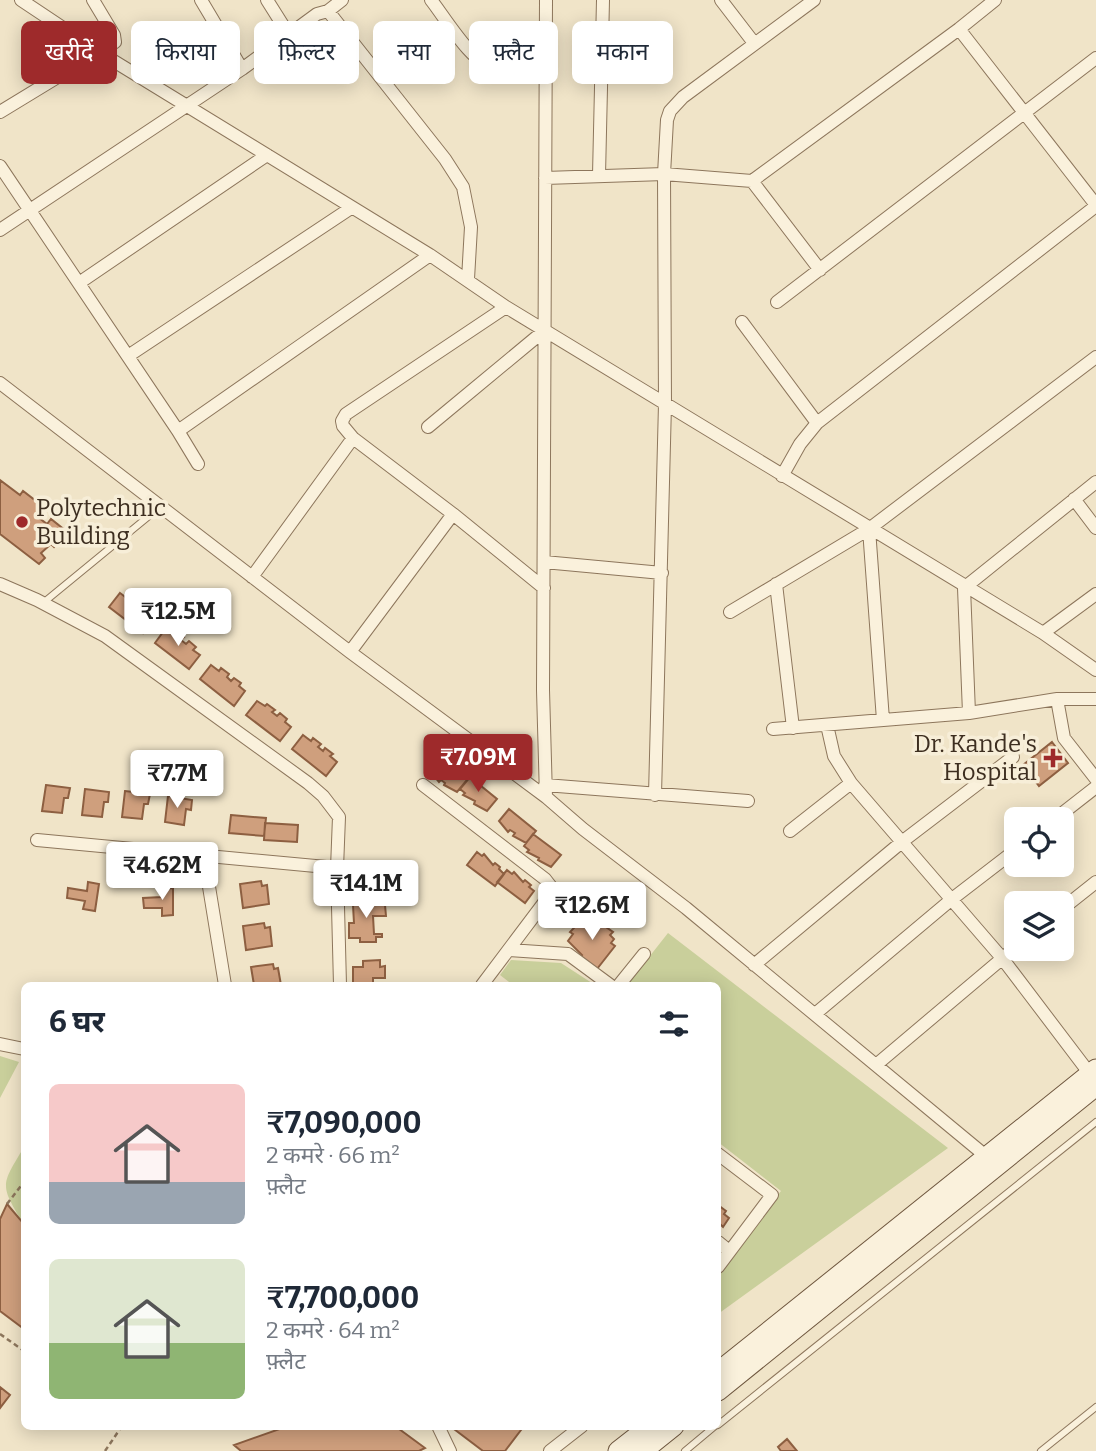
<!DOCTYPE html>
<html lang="hi">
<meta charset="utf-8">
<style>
:root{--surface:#fff;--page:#f6f6f7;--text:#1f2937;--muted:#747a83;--accent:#9e2a2b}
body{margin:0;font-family:Bitter,"Noto Sans Devanagari",serif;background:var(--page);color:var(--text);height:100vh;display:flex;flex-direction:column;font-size:26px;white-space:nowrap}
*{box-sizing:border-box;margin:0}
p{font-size:23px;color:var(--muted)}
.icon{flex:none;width:38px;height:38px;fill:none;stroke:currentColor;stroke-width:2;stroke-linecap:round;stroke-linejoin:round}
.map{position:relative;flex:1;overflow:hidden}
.drawer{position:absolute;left:21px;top:982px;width:700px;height:448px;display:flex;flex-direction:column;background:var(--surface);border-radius:10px;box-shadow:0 4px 18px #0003}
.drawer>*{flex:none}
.hud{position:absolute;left:21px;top:21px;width:700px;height:63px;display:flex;gap:14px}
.controls{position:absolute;left:1004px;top:807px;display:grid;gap:14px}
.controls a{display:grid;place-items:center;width:70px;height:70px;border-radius:10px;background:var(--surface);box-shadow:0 4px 18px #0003;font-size:35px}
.price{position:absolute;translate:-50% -60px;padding:0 16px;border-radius:7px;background:#fff;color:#222;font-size:23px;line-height:46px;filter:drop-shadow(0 2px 4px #0008)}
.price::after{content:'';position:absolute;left:50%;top:42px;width:21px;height:16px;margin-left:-10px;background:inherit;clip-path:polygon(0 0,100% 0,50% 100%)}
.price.active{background:var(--accent);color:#fff}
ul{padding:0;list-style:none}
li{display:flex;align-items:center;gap:21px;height:175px;padding:0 28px}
li span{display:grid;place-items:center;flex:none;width:196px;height:140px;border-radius:10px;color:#555}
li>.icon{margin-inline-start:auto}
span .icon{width:84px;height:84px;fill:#fffc;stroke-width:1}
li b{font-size:30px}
h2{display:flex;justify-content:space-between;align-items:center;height:84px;padding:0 28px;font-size:30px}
.chip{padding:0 24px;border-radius:10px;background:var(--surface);box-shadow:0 4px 18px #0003;font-size:24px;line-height:63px}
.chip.active{background:var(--accent);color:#fff}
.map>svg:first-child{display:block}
.green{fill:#c9cf9b}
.building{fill:#cf9f7d;stroke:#8d5f41;stroke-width:2}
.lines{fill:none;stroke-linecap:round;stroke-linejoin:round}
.lane-casing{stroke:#8d765c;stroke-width:8}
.street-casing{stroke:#8d765c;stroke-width:14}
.secondary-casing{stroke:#6f573f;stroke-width:21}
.path{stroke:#8d765c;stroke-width:2.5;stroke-dasharray:5 3.5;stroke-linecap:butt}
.lane{stroke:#faf1dc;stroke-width:6}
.street{stroke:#faf1dc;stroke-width:12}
.secondary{stroke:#faf1dc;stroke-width:19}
.poi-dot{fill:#9e2a2b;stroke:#f7eed8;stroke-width:2.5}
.labels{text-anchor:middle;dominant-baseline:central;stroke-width:7;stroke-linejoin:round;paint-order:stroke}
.poi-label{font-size:24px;fill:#3d2e20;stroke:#f7eed8;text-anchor:start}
</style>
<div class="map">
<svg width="1096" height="1451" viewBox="0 0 1096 1451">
<rect width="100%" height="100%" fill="#f0e4c8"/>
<!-- green -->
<path class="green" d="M668,933l280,215 -230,166v-45l63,-78 -63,-49v-157h-91z
M511,960l50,3 34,22h-82l-13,-10z
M0,1056l19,6 -19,36z
M24,1147v78c-24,-41 -24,-38 0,-78z"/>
<!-- building -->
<path class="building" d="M0,480l20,15 3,-4 22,17 -7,9 9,7 4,-5 15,12 -12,16 -3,-3 -10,9 4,5 -6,6 -39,-30z
M120,593l8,6 2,-3 8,6 -3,2 6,4 2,-3 7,6 -2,3 6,5 -11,14 -34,-26z
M166,628l8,6 2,-3 8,6 -3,3 5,4 3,-3 7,6 -3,3 7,5 -11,14 -34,-26z
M211,665l8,6 2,-3 8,6 -2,3 4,4 3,-3 7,5 -2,3 6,5 -11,15 -34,-27z
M257,701l8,5 2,-2 8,6 -3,2 5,4 3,-3 7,6 -2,3 6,5 -11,14 -34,-26z
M303,735l8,6 2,-3 8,6 -3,3 5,4 2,-3 8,6 -3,2 7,6 -11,14 -34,-27z
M1052,742l16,21 -29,23 -16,-21z
M440,759l27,21 -10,12 -13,-7 1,-2 -4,-3 -2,2 -9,-11z
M470,777l27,22 -10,12 -13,-7 1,-3 -12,-6 2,-2 -5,-4z
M46,785l24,3 -2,10h-4l-2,15 -20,-2z
M85,789l24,3 -1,10h-4l-2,15 -20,-2z
M125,791l25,3 -2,10h-4l-2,15 -20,-2z
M168,796l24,4 -1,10 -5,-1 -2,16 -19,-3z
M509,809l27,22 -10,12 -13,-7 2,-3 -5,-3 -2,2 -9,-11z
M231,815l35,3 -2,18 -35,-3z
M265,823l33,2 -1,17 -33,-2z
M533,834l28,21 -10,12 -13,-7 1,-2 -12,-6 2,-2 -5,-4z
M477,852l5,4 2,-2 9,11 2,-2 5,4 -1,2 5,5 -9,12 -28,-21z
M507,870l5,4 2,-2 9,10 2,-2 6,5 -2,2 5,4 -9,12 -28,-21z
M261,881l1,5 5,-1 2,19 -26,4 -3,-24z
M88,882l11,2 -4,27 -12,-2 2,-8 -18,-3 1,-10 19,3z
M173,888v27l-11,1v-8h-18l-1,-10 19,-1 -1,-8z
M363,899h17v6h5l1,11h-13l1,18h8v3h-6v5h-16v-4h-11v-15h5l-1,-18h10z
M587,914l26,18 -3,3 4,4 -3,4 4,3 -18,23 -23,-5 8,-9 -14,-14 5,-7 -3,-2z
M264,923l1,5 5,-1 2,19 -26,4 -3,-24z
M380,960v7l5,-1v12h-12v7h-25l5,-1v-17h10v-6z
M273,964l1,5 4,-1 3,17h-27l-3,-18z
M7,1204l17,20v105l-24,-18v-92z
M718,1205l8,6 -2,3 5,4 -6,9 -5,-5z
M0,1387l10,8 -10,13z
M288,1426h107l30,22 -6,3h-178l-7,-6z
M450,1426h74l-19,25h-22z
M787,1439l10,12h-16l-3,-4z"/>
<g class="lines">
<defs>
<path id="lane" d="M43,603l117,-96
M718,1425l378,-303
M685,1451l30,-25
M1041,1451l55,-44"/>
<path id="street" d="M21,0l78,52 331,203 76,52 537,326 53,37
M201,0l41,69
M267,0l22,35
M431,0c15,19 41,64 65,69 15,3 34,1 50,1
M721,0l33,43
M328,11l14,-11
M959,29l137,176
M0,112l115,-70 -1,-7 -21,-35
M0,166l178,265 20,33
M599,175l4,-175
M545,178l119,-4 88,7 207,-152 36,-29
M752,181l68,89
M0,230l242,-161 75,-55 11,-3 117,148 18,28 8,40 -3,52
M79,283l188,-128
M777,302l319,-244
M742,322l75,101
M128,356l223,-148
M0,383l350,269 196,145 37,32 103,79 301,249
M428,427l117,-97
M178,431l252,-176
M782,476l18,-32 17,-21 279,-217
M1074,499l22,29
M453,514l-100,-76 -10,-12 -1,-5 4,-7 160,-107
M869,529l14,191
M544,562l118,11
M252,577l101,-139
M0,584l37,16 68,36 203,147 15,13 16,21 -2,51 3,117
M776,584l17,144
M730,612l139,-83 227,-172
M1043,633l53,-39
M350,652l103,-138 91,74
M1057,699l7,39 32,41
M969,713l-5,-125 132,-106
M827,725l7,31 17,27 151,175 88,116
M773,729l196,-16 88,-14h39
M423,785l122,94 7,9v4l-70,93
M545,785l203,16
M655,795l10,-391 -1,-230 3,-54 3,-9 13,-14 131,-97
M546,797l-3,-107 3,-690
M1055,819l41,-32
M790,831l61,-48
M37,840l300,28
M204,856l21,129
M1062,909l34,-27
M509,950l59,4 42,31
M754,965l149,-124 110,-84
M619,985l25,-31
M815,1014l137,-115 65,-50
M0,1044l24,5
M876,1065l141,-119
M718,1154l54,41 -54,72
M718,1242l11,9
M438,1426l12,25
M550,1451l32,-25"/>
<path id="secondary" d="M718,1372l378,-303
M718,1391l378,-305
M618,1451l32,-25
M643,1451l31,-25"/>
</defs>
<!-- lane casing -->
<use href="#lane" class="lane-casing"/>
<!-- street casing -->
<use href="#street" class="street-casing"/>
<!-- secondary casing -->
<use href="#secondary" class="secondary-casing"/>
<!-- path -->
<path class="path" d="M7,1204l17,-22
M0,1334l24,17
M105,1451l17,-25"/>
<!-- lane -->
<use href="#lane" class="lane"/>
<!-- street -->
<use href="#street" class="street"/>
<!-- secondary -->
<use href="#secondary" class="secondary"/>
</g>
<!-- markers -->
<g class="poi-dot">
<circle cx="22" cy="522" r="7"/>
<path d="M1049.5 747.5h7v7h7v7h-7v7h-7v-7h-7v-7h7z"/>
</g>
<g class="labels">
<!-- poi labels -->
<g class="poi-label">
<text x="36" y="508">Polytechnic<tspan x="36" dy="28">Building</tspan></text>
<text x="1037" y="744" text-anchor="end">Dr. Kande's<tspan x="1037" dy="28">Hospital</tspan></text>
</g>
</g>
</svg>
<div class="controls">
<a><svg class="icon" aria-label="locate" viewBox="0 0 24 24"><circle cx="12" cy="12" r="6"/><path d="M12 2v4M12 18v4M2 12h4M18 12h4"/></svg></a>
<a><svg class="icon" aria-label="layers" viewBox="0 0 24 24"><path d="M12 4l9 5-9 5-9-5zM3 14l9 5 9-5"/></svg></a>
</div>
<b class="price" style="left:178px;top:648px">₹12.5M</b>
<b class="price active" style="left:478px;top:794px">₹7.09M</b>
<b class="price" style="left:177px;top:810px">₹7.7M</b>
<b class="price" style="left:162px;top:902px">₹4.62M</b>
<b class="price" style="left:366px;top:920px">₹14.1M</b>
<b class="price" style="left:592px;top:942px">₹12.6M</b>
<div class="hud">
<a class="chip active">खरीदें</a>
<a class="chip">किराया</a>
<a class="chip">फ़िल्टर</a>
<a class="chip">नया</a>
<a class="chip">फ़्लैट</a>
<a class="chip">मकान</a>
</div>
<section class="drawer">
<h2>6 घर<svg class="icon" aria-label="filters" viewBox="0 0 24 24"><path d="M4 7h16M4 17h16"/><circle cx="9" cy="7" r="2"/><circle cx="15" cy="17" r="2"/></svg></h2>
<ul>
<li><span style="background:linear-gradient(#f6c9c9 70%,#9aa5b1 0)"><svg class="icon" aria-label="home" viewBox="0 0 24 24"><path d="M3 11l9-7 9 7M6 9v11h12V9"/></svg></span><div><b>₹7,090,000</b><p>2 कमरे · 66 m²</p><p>फ़्लैट</p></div></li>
<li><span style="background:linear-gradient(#dfe7d0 60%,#8fb573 0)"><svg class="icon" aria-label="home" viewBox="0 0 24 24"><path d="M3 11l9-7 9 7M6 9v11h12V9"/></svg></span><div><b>₹7,700,000</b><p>2 कमरे · 64 m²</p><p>फ़्लैट</p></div></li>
</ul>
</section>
</div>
